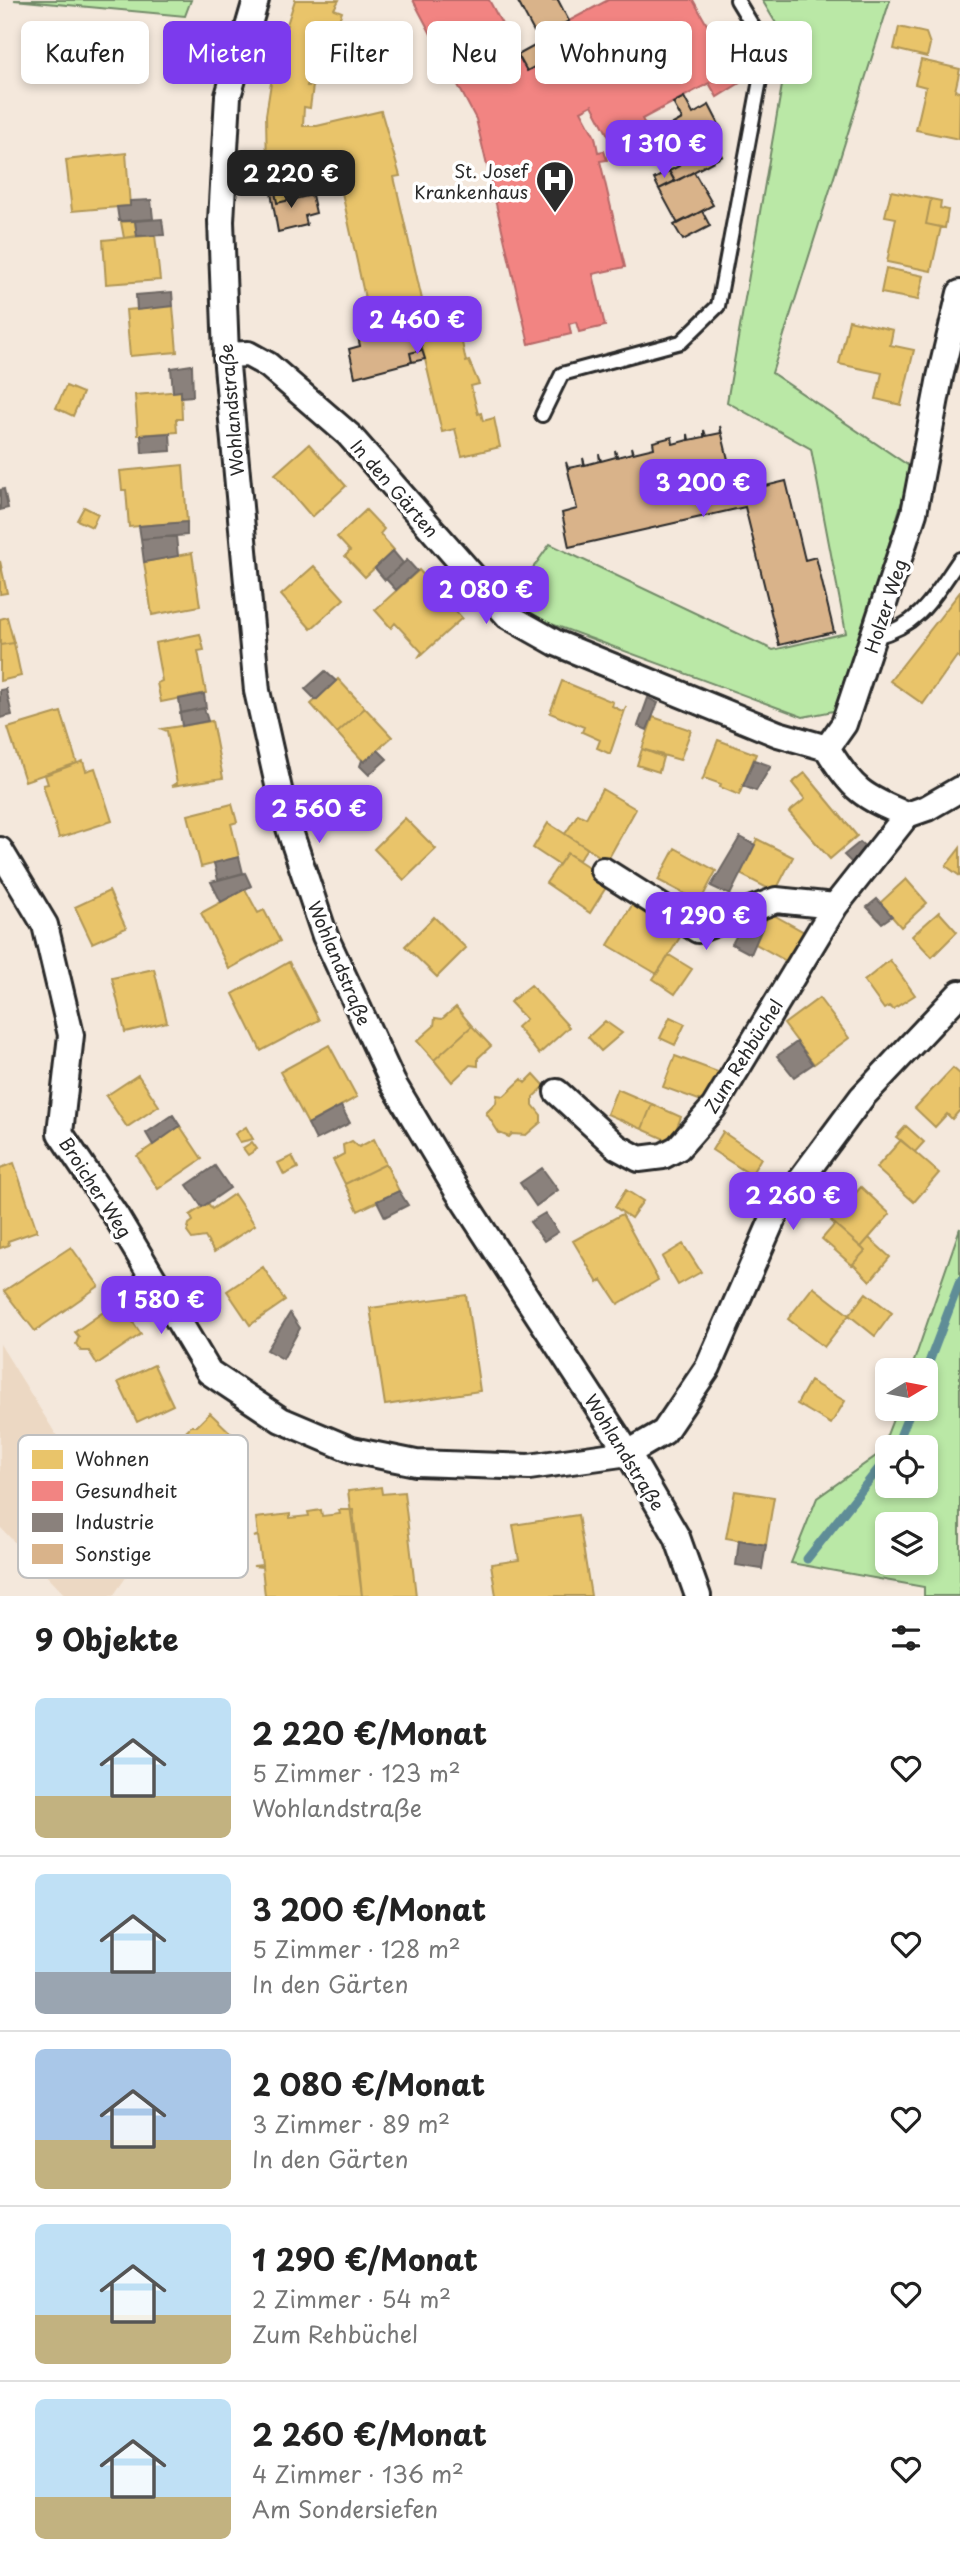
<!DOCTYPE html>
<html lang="de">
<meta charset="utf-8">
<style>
:root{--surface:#fff;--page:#f6f6f6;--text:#222;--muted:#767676;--line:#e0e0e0;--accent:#7c3aed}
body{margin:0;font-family:"Playpen Sans",sans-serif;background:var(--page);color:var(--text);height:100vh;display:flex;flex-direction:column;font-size:26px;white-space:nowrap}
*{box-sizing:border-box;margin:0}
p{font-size:23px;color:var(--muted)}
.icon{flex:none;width:38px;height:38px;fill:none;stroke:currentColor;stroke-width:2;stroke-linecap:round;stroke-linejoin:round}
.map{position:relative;height:1596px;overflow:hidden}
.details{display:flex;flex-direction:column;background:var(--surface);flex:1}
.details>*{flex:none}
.guide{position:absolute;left:21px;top:21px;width:919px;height:63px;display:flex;gap:14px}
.needle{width:46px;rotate:80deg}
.tools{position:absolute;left:875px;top:1358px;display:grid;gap:14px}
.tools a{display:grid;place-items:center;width:63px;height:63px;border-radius:10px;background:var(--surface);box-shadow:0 4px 10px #0003;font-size:35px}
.price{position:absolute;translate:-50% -60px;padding:0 16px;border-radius:14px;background:var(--accent);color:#fff;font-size:23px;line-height:46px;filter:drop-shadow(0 2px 4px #0008)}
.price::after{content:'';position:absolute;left:50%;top:42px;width:21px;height:16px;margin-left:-10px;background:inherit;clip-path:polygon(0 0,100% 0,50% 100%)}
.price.active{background:#222;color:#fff}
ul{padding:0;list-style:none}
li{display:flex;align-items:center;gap:21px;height:175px;padding:0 35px}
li+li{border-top:2px solid var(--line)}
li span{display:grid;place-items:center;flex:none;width:196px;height:140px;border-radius:10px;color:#555}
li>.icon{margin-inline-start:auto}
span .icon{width:84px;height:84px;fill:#fffc;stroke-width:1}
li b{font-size:30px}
h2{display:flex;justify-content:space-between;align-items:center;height:84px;padding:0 35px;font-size:30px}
.tag{padding:0 24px;border-radius:10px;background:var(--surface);box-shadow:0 4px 10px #0003;font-size:24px;line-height:63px}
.tag.active{background:var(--accent);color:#fff}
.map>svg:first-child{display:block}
.built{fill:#ecd8c3}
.green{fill:#bae8a6;stroke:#728a68;stroke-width:2;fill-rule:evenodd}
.homes{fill:#e9c46a;stroke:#b09657;stroke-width:2}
.health{fill:#f28482;stroke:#b66968;stroke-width:2}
.industry{fill:#8a817c;stroke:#6e6764;stroke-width:2}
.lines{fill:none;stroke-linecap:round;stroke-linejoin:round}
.stream{stroke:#5f8d97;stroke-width:9}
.building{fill:#d9b38a;stroke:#2b2b2b;stroke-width:2}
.service-casing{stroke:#2b2b2b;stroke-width:18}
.minor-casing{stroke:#2b2b2b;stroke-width:30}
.service{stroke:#fff;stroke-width:12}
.minor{stroke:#fff;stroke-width:24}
.labels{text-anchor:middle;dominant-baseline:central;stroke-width:7;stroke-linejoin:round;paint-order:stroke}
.poi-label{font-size:18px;fill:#2b2b2b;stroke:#fff;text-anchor:end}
.street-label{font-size:18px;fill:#2b2b2b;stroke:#fff}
.key{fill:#fff;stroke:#bfbfbf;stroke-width:2}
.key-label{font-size:19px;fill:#2b2b2b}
</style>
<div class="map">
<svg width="960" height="1596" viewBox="0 0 960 1596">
<rect width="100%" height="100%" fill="#f4e8dc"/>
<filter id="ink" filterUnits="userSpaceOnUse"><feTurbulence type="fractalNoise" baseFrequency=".0143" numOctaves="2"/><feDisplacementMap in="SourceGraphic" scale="14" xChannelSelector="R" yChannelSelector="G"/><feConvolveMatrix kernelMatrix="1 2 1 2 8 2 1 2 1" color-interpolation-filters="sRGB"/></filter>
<g filter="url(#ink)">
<!-- built -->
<path class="built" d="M0,1344l91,147 52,62 -30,43h-47l-66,-69z"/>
<!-- green -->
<path class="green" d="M14,0h177l-6,16z
M762,0h128l-118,373 140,95 -73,242 -36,7 -273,-101 -15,-23 35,-49 223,106 73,-17 -35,-184 -84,-47 62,-357z
M960,1228v368h-36v-9l-133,-24 26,-65 63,-45 17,-44h29v-39h-15zM926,1447v39h-39v-39zM926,1524v39h-39v-39z"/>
<!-- homes -->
<path class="homes" d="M295,0h44l-5,9 8,3 -14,35 -10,-4 -11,43h6l-3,22 -6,-1 -1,19h14l64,-15 19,65 -6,1 35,153 29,-7 8,39 3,-1 10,23 -8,2 7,28 3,-1 2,8 11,-3 6,29 -38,9 -7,-27 -13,3 -25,-107 -44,10 -32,-147 -64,15 -6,-34 -4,1 -1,-55 8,-51z
M899,27l27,6 4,11 -3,13 -33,-8z
M921,60l39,9 -5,22 5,1 -1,47 -43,-9 10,-43 -11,-3z
M126,153l4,53 -58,5 -6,-51z
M891,191l40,8 -5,25 15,3 -10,44 -44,-9 9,-44 -11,-2z
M931,199l10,2 -1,7 8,2 -3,18 -19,-4z
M135,221l2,15 -13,2 -3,-16z
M155,235l5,45 -54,4 -3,-44z
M886,268l38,8 -6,24 -37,-7z
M173,306l4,46 -47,4 -4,-46z
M849,320l44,10 -3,15 24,5 -13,55 -25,-6 6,-26 -43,-9z
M66,386l17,7 -10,23 -17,-8z
M181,391l1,28h-6l1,13 -39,3 -3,-40z
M309,444l37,42 -34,31 -37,-43z
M183,465l4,57 -58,5 -3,-37h-4l-2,-19z
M84,507l14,7 -6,13 -15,-7z
M366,510l18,19 -4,5 14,16 -29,27 -20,-21 5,-5 -13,-14z
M192,553l8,53 -48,9 -8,-53z
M0,561l7,32 -7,1z
M314,566l30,33 -33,30 -30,-34z
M419,570l43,48 -44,40 4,-6 -27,-29 -4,5 -16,-18z
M960,592v66l-3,-2 -34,48 -33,-23z
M7,617l7,26 -14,2v-26z
M200,634l4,16 -6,1 8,42 -45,9 -4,-19 5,-2 -7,-38z
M14,643l7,33 -21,5v-36z
M338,679l27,29 -28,25 -26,-29z
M562,681l51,21 -1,4 12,6 2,-5 -16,47 -13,-6 3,-8 -18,-8 2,-5 -34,-14z
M365,708l27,29 -28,25 -27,-29z
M61,712l16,51 -52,18 -17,-53z
M653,717l38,13 -11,30 -38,-11z
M212,721l11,57 -51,8 5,-3 -10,-52 -5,-2z
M718,740l38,14 -17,41 -19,-8 1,-3 -17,-6 -2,3z
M642,749l21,8 -4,15 -22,-7z
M83,761l3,10 9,-3 17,53 -53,17 -16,-53 5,-1 -3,-9z
M805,773l52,63 -27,23 -41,-47 16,-13 -13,-16z
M602,789l34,20 -29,52 -42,-27 13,-20 8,4z
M232,804l5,18 -6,2 8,33 -38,10 -13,-52z
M405,818l31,31 -32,31 -30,-31z
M548,823l39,25 -8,12 -12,-7 -8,12 -26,-17z
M757,839l36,18 -18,35 -35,-18z
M675,848l41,23 -16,31 -42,-22z
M960,848v28l-14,-10z
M567,853l43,28 -20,32 -44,-30z
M906,879l21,24 -26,24 -21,-24z
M245,889l13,24 6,-3 16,31 -51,28 -28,-56z
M109,891l17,37 -34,15 -17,-36z
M634,902l48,32 -25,40 -49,-29z
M939,912l18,20 -25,25 -20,-21z
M770,913l34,19 -16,30 -34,-19z
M434,917l32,31 -29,29 -32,-31z
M669,955l23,14 -17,25 -22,-15z
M890,960l25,35 -22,14 -4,-3 -5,3 -20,-28z
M289,962l30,58 -58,31 -28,-57z
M154,969l13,53 -42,10 -13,-54z
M531,985l38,42 -30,27 -22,-27 9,-8 -16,-17z
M819,998l30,40 -35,26 -30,-40z
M456,1007l16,19 -38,34 -17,-19 17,-15 1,-8 7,1z
M670,1017l15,7 -10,21 -15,-7z
M605,1021l17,12 -21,18 -13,-14z
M472,1026l19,20 -13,12v8l-8,-1 -18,17 -18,-22z
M329,1045l28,52 -49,27 -28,-52z
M675,1056l43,16 -11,31 -44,-16z
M953,1068l7,6v36l-8,9 -5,-5 -12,13 -20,-19z
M534,1074l11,12 -12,11v8l8,10v7l-15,13 -14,-1 -3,3 -10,-4 -13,-20 10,-10 1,-8 7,1 18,-17 3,4z
M138,1075l21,31 -32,21 -21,-31z
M617,1089l35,15 -10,25 -35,-15z
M652,1104l29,13 -10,25 -29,-13z
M180,1126l22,33 -44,30 -21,-33z
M906,1126l18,16 -9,10 -19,-15z
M246,1127l7,12 -13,3 -5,-8z
M723,1132l38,26 -10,17 -39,-25z
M374,1139l12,25 -41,20 -12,-24 11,-6 -1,-9 9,-4 7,6z
M901,1140l38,33 -25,29 -38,-34z
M252,1142l5,7 -9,6 -5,-7z
M292,1156l6,12 -14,7 -6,-12z
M14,1163l23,68 -29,10 1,4 -9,3v-80z
M386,1164l13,27 -41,20 -13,-27z
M861,1187l29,27 -29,33 -30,-26z
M626,1190l17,11 -12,17 -16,-11z
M234,1194l21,31 -41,27 -9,-15 -13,2 -5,-7 2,-8 4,-3 -3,-6 18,-12 4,6z
M622,1214l36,66 -40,24 -16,-24 -4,3 -25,-42z
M835,1224l30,27 -13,14 -30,-26z
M869,1238l21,19 -20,24 -17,-17 12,-13 -4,-4z
M683,1244l18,28 -23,13 -16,-28z
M71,1247l28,39 -64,45 -31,-40z
M263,1267l22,34 -35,24 -23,-34z
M813,1287l36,28 -25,32 -36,-28z
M866,1293l26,20 -17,23 -26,-21z
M466,1295l14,96 -95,14 -15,-97z
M119,1301l22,33 -44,30 -8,-13h-8l-5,-7 3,-7 -4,-5z
M154,1365l19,40 -36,17 -19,-40z
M810,1381l35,20 -14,23 -34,-20z
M210,1413l25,24 -32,34 -26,-25 8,-8v-6l6,-6h6z
M381,1487l1,7 22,-2 12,104h-54l-14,-105z
M735,1491l39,6 -8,48 -40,-7z
M321,1510l1,6 18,-2 -1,-4h14l9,86h-97l-3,-29 -9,-1 9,-1 -4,-29 -4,1 4,-2 -2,-17 34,-4v4l19,-2 -1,-4z
M578,1515l13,81h-95l-5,-32 28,-4 -6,-35z"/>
<!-- health -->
<path class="health" d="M413,0h76l38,71 37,-20 -12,-21 56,-30h85l47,83 -23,14 -8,-14 -67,36 4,7 -28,15 -4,-7 -5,3 -17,-32 -11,6 14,26 3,15 6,-1 3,9 -7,1 25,106 -32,7 12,52 -26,6 -3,-10 -7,2 2,10 -42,10 -53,-225z"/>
<!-- industry -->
<path class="industry" d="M151,200l2,19 -34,2 -2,-14 13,-1v-5z
M162,219l2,16 -27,1 -2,-15z
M172,292l1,14 -36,4 -1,-15z
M192,365l1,31 -12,1v-6l-8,1 -2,-24z
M170,433l1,18 -29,2 -1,-18z
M4,489l4,19 -8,2v-20z
M187,522v13l-46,4 -2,-13z
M176,536l2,20 -34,6 -3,-23z
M393,551l10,12 -18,17 -10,-12z
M407,560l10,11 -21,19 -10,-11z
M325,671l11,10 -20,19 -11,-11z
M6,689l6,26 -12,3v-28z
M204,694l2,14 -25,5 -2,-14z
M648,698l10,5 -11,27 -9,-4z
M204,708l4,13 -26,5 -2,-13z
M378,750l9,9 -18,16 -9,-9 2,-6 2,2z
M754,760l17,6 -15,25 -13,-5z
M740,837l15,8 -25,50 -19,-9z
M860,842l9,8 -17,13 -8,-8z
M239,857l4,16 -25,7 -4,-17z
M245,873l6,13 -30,16 -10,-20z
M877,899l15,17 -10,7 -15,-16z
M748,914l16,10 -13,30 -19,-10z
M797,1042l16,22 -19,13 -17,-21z
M341,1106l9,17 -34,17 -8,-16z
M173,1115l7,11 -27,19 -7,-12z
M215,1166l15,22 -28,19 -15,-22z
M542,1168l16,22 -22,16 -16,-23z
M399,1191l9,14 -23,12 -8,-16z
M545,1213l13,19 -14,9 -14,-19z
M290,1313l10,15 -17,31 -16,-9z
M739,1540l27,5 -4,24 -26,-4z"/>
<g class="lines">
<!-- stream -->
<path class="stream" d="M926,1370l34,-89
M896,1447l15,-38
M807,1559l80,-101"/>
</g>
<!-- building -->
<path class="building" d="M517,0h41l11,21 -17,9 12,21 -37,20 -9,-16 22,-12z
M684,97l9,17 16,-9 12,23 -38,20 -12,-23 11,-6 -9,-16z
M711,134l12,22 -48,26 -6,-11 10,-5 -7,-13z
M271,169l6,34 35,-8 4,18 -11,3 2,9 -29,7 -11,-62z
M669,171l6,10 -16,8 -5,-10z
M694,172l19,33 -35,19 -19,-35z
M702,211l8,15 -27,14 -9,-15z
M417,325l5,25 -12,3 2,9 -57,15 -6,-28 11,-3 -2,-9z
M422,350l3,9 -13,3 -2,-9z
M720,426l16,67 50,-12 19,79 11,-3 18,75 -55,13 -34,-138 -176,40 -7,-34 15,-4 -11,-47 2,6 16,-3 -1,-7 2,7 15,-4 -1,-7 2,7 15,-4 -1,-7 2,7 15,-4 -1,-6 2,6 21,-5 -1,-6 19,-5 1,7 15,-4v-6l1,6 15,-3v-7l2,6 15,-3z"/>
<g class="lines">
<defs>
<path id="service" d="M542,415l20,-41 119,-32 37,-36 48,-258 -29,-48
M875,637c46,-12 59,-41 85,-78"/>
<path id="minor" d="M256,0l-28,96 -7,125 5,134 31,336 28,125 40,120 68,147 65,109 170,261 49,84 21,59
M226,355l22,-1 20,11 81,70 159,181 48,27 222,91 49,14
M827,748l17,-24 70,-211 26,-136 20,-84
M827,748c25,42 36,49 80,67l20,-7 33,-19
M0,850l45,75 26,110 -11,98 56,83 93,156 72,48 71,30 64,13 113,4 99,-14 36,-21 44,-65 67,-153 87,-117 98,-104
M603,870l95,60 78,-30 59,6
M557,1092l60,55 22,12 24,-3 15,-8 36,-41 121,-201 72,-91"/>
</defs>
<!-- service casing -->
<use href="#service" class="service-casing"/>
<!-- minor casing -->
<use href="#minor" class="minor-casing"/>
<!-- service -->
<use href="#service" class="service"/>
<!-- minor -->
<use href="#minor" class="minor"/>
</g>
</g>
<!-- icons -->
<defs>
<symbol id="hospital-pin" viewBox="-11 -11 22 30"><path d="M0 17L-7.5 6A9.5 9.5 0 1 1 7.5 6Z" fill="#2b2b2b" stroke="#fff"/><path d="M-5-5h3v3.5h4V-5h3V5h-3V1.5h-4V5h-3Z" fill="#fff"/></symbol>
</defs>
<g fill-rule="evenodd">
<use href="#hospital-pin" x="533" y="158" width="44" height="60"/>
</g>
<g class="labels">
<!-- poi labels -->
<g class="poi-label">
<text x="528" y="170">St. Josef<tspan x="528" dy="21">Krankenhaus</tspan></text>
</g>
<!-- street labels -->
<g class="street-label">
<text transform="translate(231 410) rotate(-95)">Wohlandstraße</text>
<text transform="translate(395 488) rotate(49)">In den Gärten</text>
<text transform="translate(885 606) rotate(-72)">Holzer Weg</text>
<text transform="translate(340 963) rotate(67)">Wohlandstraße</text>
<text transform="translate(743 1056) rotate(-58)">Zum Rehbüchel</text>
<text transform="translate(96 1187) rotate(57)">Broicher Weg</text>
<text transform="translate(625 1452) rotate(58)">Wohlandstraße</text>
</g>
</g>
<!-- legend -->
<rect x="18" y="1435" width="230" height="143" rx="10" class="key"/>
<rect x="32" y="1450" width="31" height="19" fill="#e9c46a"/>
<rect x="32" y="1481" width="31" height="20" fill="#f28482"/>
<rect x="32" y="1513" width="31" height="19" fill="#8a817c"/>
<rect x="32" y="1544" width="31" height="20" fill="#d9b38a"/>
<g class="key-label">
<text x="75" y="1466">Wohnen</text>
<text x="75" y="1498">Gesundheit</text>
<text x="75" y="1529">Industrie</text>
<text x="75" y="1561">Sonstige</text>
</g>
</svg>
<div class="tools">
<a><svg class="needle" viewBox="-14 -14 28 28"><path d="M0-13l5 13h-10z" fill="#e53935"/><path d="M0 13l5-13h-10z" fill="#767676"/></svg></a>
<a><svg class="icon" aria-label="locate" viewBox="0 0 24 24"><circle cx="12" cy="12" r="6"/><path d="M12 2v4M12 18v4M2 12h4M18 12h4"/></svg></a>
<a><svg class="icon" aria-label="layers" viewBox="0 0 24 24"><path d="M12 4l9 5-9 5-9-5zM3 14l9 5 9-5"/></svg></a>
</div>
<b class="price" style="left:664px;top:180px">1 310 €</b>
<b class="price active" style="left:291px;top:210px">2 220 €</b>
<b class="price" style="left:417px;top:356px">2 460 €</b>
<b class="price" style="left:703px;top:519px">3 200 €</b>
<b class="price" style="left:486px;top:626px">2 080 €</b>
<b class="price" style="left:319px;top:845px">2 560 €</b>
<b class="price" style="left:706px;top:952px">1 290 €</b>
<b class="price" style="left:793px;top:1232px">2 260 €</b>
<b class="price" style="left:161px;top:1336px">1 580 €</b>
<div class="guide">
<a class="tag">Kaufen</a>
<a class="tag active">Mieten</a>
<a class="tag">Filter</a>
<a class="tag">Neu</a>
<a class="tag">Wohnung</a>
<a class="tag">Haus</a>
</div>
</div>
<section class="details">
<h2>9 Objekte<svg class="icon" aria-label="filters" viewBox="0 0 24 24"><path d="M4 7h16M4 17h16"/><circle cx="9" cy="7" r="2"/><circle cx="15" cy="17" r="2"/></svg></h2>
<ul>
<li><span style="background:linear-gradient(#bfe0f5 70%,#c2b280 0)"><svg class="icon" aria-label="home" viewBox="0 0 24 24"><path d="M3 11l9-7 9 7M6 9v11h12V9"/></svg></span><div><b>2 220 €/Monat</b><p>5 Zimmer · 123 m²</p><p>Wohlandstraße</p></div><svg class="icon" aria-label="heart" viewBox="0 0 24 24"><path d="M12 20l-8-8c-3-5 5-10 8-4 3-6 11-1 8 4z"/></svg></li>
<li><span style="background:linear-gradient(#bfe0f5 70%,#9aa5b1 0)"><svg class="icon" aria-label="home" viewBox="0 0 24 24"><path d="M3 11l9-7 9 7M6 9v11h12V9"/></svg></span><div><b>3 200 €/Monat</b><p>5 Zimmer · 128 m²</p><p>In den Gärten</p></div><svg class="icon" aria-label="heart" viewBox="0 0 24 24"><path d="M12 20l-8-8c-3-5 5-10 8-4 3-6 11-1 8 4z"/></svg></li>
<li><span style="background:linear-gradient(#a9c7e8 65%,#c2b280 0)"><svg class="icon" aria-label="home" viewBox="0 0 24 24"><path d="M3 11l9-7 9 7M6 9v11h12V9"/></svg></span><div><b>2 080 €/Monat</b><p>3 Zimmer · 89 m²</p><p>In den Gärten</p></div><svg class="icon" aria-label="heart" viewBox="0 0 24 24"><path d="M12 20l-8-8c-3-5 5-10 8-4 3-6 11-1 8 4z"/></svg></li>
<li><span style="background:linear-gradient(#bfe0f5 65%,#c2b280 0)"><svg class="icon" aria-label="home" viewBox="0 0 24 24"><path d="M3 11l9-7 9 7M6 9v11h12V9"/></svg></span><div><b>1 290 €/Monat</b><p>2 Zimmer · 54 m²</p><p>Zum Rehbüchel</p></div><svg class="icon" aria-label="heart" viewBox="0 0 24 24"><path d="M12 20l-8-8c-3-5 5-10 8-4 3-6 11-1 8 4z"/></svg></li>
<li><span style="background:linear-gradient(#bfe0f5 70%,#c2b280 0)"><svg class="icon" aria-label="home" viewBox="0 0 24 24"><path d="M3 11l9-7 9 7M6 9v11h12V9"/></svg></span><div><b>2 260 €/Monat</b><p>4 Zimmer · 136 m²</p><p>Am Sondersiefen</p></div><svg class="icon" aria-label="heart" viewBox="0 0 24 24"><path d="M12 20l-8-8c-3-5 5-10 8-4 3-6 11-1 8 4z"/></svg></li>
</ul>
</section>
